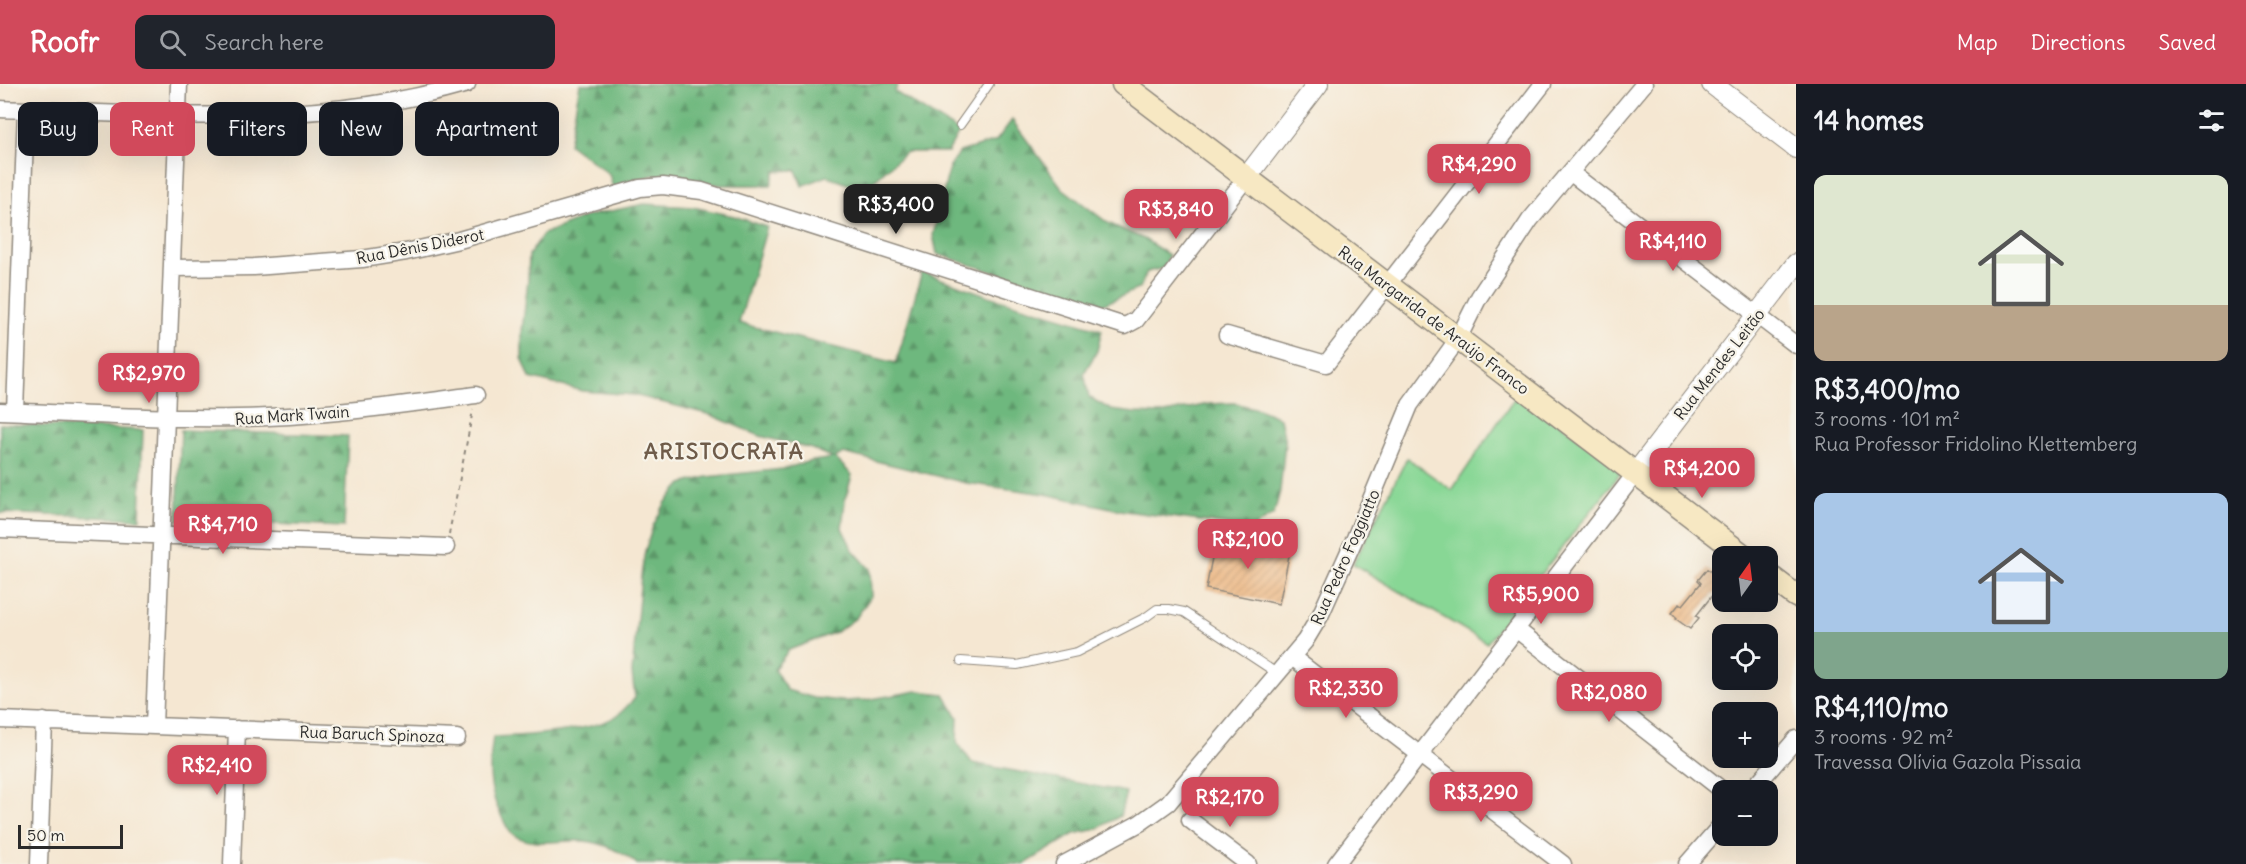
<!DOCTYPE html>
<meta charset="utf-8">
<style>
:root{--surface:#171b24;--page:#20242c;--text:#f1f3f6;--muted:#9ea1a6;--accent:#d1495b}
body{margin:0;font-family:Delius,sans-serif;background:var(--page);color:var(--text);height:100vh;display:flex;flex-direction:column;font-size:22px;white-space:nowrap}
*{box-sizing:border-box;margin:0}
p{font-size:20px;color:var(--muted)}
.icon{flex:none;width:33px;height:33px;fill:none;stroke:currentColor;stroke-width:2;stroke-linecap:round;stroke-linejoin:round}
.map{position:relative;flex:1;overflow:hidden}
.side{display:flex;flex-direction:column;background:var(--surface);width:450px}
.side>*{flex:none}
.top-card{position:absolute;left:18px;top:18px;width:570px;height:54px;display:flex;gap:12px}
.needle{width:39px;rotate:14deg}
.controls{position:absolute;left:1712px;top:462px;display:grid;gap:12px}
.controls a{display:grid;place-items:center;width:66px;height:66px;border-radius:12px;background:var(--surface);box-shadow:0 6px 24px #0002;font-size:30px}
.scale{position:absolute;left:18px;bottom:15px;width:105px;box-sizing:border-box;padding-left:6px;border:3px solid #2b2b2b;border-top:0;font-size:16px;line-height:21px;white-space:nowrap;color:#2b2b2b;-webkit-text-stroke:4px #f7f3e8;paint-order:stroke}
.price{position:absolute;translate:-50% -51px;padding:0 14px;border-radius:12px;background:var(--accent);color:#fff;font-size:20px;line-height:39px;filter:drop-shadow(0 2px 3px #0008)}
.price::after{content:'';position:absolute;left:50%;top:36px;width:18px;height:14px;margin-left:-9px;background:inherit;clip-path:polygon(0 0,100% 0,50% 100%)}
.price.selected{background:#222;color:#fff}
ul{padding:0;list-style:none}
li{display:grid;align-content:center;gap:12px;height:318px;padding:0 18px}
li span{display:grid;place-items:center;height:186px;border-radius:12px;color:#555}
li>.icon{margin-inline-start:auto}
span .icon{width:108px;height:108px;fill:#fffc;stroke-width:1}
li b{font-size:26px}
h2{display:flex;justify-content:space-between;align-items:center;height:72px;padding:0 18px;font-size:26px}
.chip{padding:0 21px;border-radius:12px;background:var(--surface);box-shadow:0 6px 24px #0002;font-size:21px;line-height:54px}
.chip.selected{background:var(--accent);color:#fff}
header{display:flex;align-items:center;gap:36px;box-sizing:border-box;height:84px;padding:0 30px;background:var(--accent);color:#fff}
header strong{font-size:28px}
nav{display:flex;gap:33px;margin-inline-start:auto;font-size:21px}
.search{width:420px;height:54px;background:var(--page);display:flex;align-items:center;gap:15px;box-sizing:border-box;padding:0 21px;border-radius:12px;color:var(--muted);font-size:22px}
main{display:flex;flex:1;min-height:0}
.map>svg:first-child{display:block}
.forest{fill:url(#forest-firs);stroke:#4c7254;stroke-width:1.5}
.green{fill:#88d795;stroke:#5a8160;stroke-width:1.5}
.building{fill:url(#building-hatch)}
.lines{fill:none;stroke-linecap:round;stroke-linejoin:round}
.service-casing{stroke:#90897e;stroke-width:10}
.minor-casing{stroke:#90897e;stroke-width:19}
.tertiary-casing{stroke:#90897e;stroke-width:22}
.secondary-casing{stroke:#90897e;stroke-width:25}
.path{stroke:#90897e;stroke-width:2;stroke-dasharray:4.5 4.5;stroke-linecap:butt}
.service{stroke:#fff;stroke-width:8}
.minor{stroke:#fff;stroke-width:16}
.tertiary{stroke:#fff;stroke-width:20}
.secondary{stroke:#f7e8c3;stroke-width:22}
.labels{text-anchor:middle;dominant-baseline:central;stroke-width:4.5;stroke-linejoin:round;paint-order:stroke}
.street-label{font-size:16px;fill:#2b2b2b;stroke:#f7f3e8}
.district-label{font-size:22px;font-weight:bold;letter-spacing:1.5px;fill:#6f5c4a;stroke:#f7f3e8}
</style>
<header>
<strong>Roofr</strong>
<div class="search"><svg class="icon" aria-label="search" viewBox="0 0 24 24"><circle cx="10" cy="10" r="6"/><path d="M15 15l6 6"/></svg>Search here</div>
<nav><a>Map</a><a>Directions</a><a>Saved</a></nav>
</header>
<main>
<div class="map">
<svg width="1796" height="780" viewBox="0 0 1796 780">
<defs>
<pattern id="forest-firs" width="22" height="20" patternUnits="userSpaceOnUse" patternTransform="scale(1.5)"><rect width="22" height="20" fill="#6eb87e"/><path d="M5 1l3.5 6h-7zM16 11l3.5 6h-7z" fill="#5b9667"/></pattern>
<pattern id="building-hatch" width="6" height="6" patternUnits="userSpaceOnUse" patternTransform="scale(1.5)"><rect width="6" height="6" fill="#ecb885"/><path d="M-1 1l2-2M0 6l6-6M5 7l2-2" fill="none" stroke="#cb9e73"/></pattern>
</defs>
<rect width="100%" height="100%" fill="#f7f3e8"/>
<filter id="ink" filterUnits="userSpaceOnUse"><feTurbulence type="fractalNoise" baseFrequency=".0167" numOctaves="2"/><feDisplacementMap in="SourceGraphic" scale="12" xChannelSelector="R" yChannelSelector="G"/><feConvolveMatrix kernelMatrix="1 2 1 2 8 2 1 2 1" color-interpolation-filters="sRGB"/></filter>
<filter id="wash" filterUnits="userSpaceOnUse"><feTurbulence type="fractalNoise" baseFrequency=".008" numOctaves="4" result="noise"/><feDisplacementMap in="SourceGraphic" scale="24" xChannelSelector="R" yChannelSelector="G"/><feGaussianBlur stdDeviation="1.35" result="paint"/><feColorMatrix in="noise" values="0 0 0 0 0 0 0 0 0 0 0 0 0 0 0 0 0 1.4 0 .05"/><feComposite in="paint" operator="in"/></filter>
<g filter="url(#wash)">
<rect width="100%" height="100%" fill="#f5e7d2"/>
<!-- forest -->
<path class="forest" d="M580,0h318l-3,8 64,40 -11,20h-42l-43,38 -36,-14 -25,10 -6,-16 -21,1 -4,14h-50l-68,-10 -40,13 -4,-14 -40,-30z
M1012,36l50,68 46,35 36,16 25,16 -5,13 -17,4 -7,16 -40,18 -163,-52 -4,-19 17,-70 10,-13 36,-11z
M644,120l49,3 41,9 33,11 -28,96 157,40 26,-91 67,24 113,34 -5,21 -13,22 5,24 22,13 24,3 25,1 49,-10 25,-1 24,6 22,9 5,24 -5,49 -6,23 -21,14 -128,-17 -80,-17 -79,-11 -123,-30 -8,5 17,17 -7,26 -3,27 11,22 17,19 1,27 -15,22 -20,14 -47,18 -15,19 13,21 27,8 27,3 25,-1 51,-9 27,3 14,23 -1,25 15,21 154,29 -6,24 -23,13 -23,5 -49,30h-388c-14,-12 -35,-22 -54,-23 -23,-2 -52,8 -72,-8 -4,-4 -8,-14 -11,-20 -13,-25 -11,-49 -7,-76 30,-1 101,-5 125,-22 6,-5 12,-12 17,-17l-3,-25 9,-97 4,-25 8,-25 13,-24 16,-18 25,-7 76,-8 24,-7 26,-4 -21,-9 -52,-13 -49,-21 -77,-20 -51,-4 -53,-13 -8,-20v-26l6,-52 1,-25 14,-21 44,-18z
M0,340l143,6 -3,89 -140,-6z
M181,346l167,6 -4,91 -167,-7z"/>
<!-- green -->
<path class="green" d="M1518,309l105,77 -136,173 -134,-79 54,-106 45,32z"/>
<g id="blocks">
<!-- building -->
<path class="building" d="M1216,453l74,14 -11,53 -73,-15z
M1707,485l15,9v12l-4,6 -4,-3 -18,23 3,2 -9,11 -14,-10 1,-1 -5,-5 8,-10 3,2 18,-22 -3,-3z"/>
</g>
</g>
<g filter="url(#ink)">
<use href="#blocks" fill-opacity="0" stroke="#90897e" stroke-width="1.5"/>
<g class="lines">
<defs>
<path id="service" d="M960,41l29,-41
M961,577l56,4 60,-13 69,-35 11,-8h12l15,3 94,62"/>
<path id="minor" d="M0,25c156,6 315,19 467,-25
M1571,89l225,172
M172,184l82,-1 108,-8 44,-7 53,-12 181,-52 23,-2 39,5 423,135 11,-6 110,-142
M1227,251l99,29 217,-280
M0,327c89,3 179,10 268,6 70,-3 139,-13 208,-22
M15,327l11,-301
M0,445l446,18
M1516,545l206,161
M1292,573l271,207
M0,636l457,18
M154,642l25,-642
M1752,706l44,-51
M1190,736l58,44
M39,780l5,-143
M232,780l5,-135
M1064,780l76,-41 28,-20 137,-162 15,-25 35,-78 55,-133 48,-66 21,-42 51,-77 114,-136
M1336,780l299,-390
M1687,780l35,-40"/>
<path id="tertiary" d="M1712,0l84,64
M1246,94l72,-94
M1635,390l161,-210"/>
<path id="secondary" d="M1123,0l621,472
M1767,490l29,22"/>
</defs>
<!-- service casing -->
<use href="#service" class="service-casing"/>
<!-- minor casing -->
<use href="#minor" class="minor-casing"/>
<!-- tertiary casing -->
<use href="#tertiary" class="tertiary-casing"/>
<!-- secondary casing -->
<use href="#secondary" class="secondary-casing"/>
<!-- path -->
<path class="path" d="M449,450l24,-124"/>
<!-- service -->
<use href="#service" class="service"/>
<!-- minor -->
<use href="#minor" class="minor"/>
<!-- tertiary -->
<use href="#tertiary" class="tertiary"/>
<!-- secondary -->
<use href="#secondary" class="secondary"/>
</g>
</g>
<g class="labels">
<!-- street labels -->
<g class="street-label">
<text transform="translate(420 162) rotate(-11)">Rua Dênis Diderot</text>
<text transform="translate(1434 236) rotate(37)">Rua Margarida de Araújo Franco</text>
<text transform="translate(1719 280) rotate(-52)">Rua Mendes Leitão</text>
<text transform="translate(292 331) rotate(-4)">Rua Mark Twain</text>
<text transform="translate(1345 473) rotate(-66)">Rua Pedro Foggiatto</text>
<text transform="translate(372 650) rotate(2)">Rua Baruch Spinoza</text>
</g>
<!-- district labels -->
<g class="district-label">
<text x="724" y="367">ARISTOCRATA</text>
</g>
</g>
</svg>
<div class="controls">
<a><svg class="needle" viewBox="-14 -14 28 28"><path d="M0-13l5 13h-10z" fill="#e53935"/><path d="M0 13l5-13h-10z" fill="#9ea1a6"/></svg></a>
<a><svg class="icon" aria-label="locate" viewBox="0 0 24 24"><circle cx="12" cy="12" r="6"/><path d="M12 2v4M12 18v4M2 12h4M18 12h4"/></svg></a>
<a>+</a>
<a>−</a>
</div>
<div class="scale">50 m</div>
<b class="price" style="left:1479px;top:111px">R$4,290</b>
<b class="price selected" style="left:896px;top:151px">R$3,400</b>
<b class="price" style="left:1176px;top:156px">R$3,840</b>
<b class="price" style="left:1673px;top:188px">R$4,110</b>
<b class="price" style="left:149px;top:320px">R$2,970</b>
<b class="price" style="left:1702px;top:415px">R$4,200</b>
<b class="price" style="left:223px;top:471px">R$4,710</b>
<b class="price" style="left:1248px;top:486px">R$2,100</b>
<b class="price" style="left:1541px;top:541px">R$5,900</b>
<b class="price" style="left:1346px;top:635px">R$2,330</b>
<b class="price" style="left:1609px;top:639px">R$2,080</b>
<b class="price" style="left:217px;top:712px">R$2,410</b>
<b class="price" style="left:1481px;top:739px">R$3,290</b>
<b class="price" style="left:1230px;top:744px">R$2,170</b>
<div class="top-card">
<a class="chip">Buy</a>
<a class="chip selected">Rent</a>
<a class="chip">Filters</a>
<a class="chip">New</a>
<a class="chip">Apartment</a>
</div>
</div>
<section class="side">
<h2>14 homes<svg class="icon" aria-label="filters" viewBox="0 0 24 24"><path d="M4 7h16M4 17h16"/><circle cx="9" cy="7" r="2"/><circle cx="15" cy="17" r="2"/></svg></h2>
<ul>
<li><span style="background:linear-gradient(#dfe7d0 70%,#b9a48a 0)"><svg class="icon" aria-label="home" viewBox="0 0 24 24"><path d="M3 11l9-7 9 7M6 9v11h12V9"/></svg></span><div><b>R$3,400/mo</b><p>3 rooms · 101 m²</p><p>Rua Professor Fridolino Klettemberg</p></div></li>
<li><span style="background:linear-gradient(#a9c7e8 75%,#7fa58c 0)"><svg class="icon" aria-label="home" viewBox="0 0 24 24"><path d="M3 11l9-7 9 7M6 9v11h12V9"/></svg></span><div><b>R$4,110/mo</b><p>3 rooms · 92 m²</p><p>Travessa Olívia Gazola Pissaia</p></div></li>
</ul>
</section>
</main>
